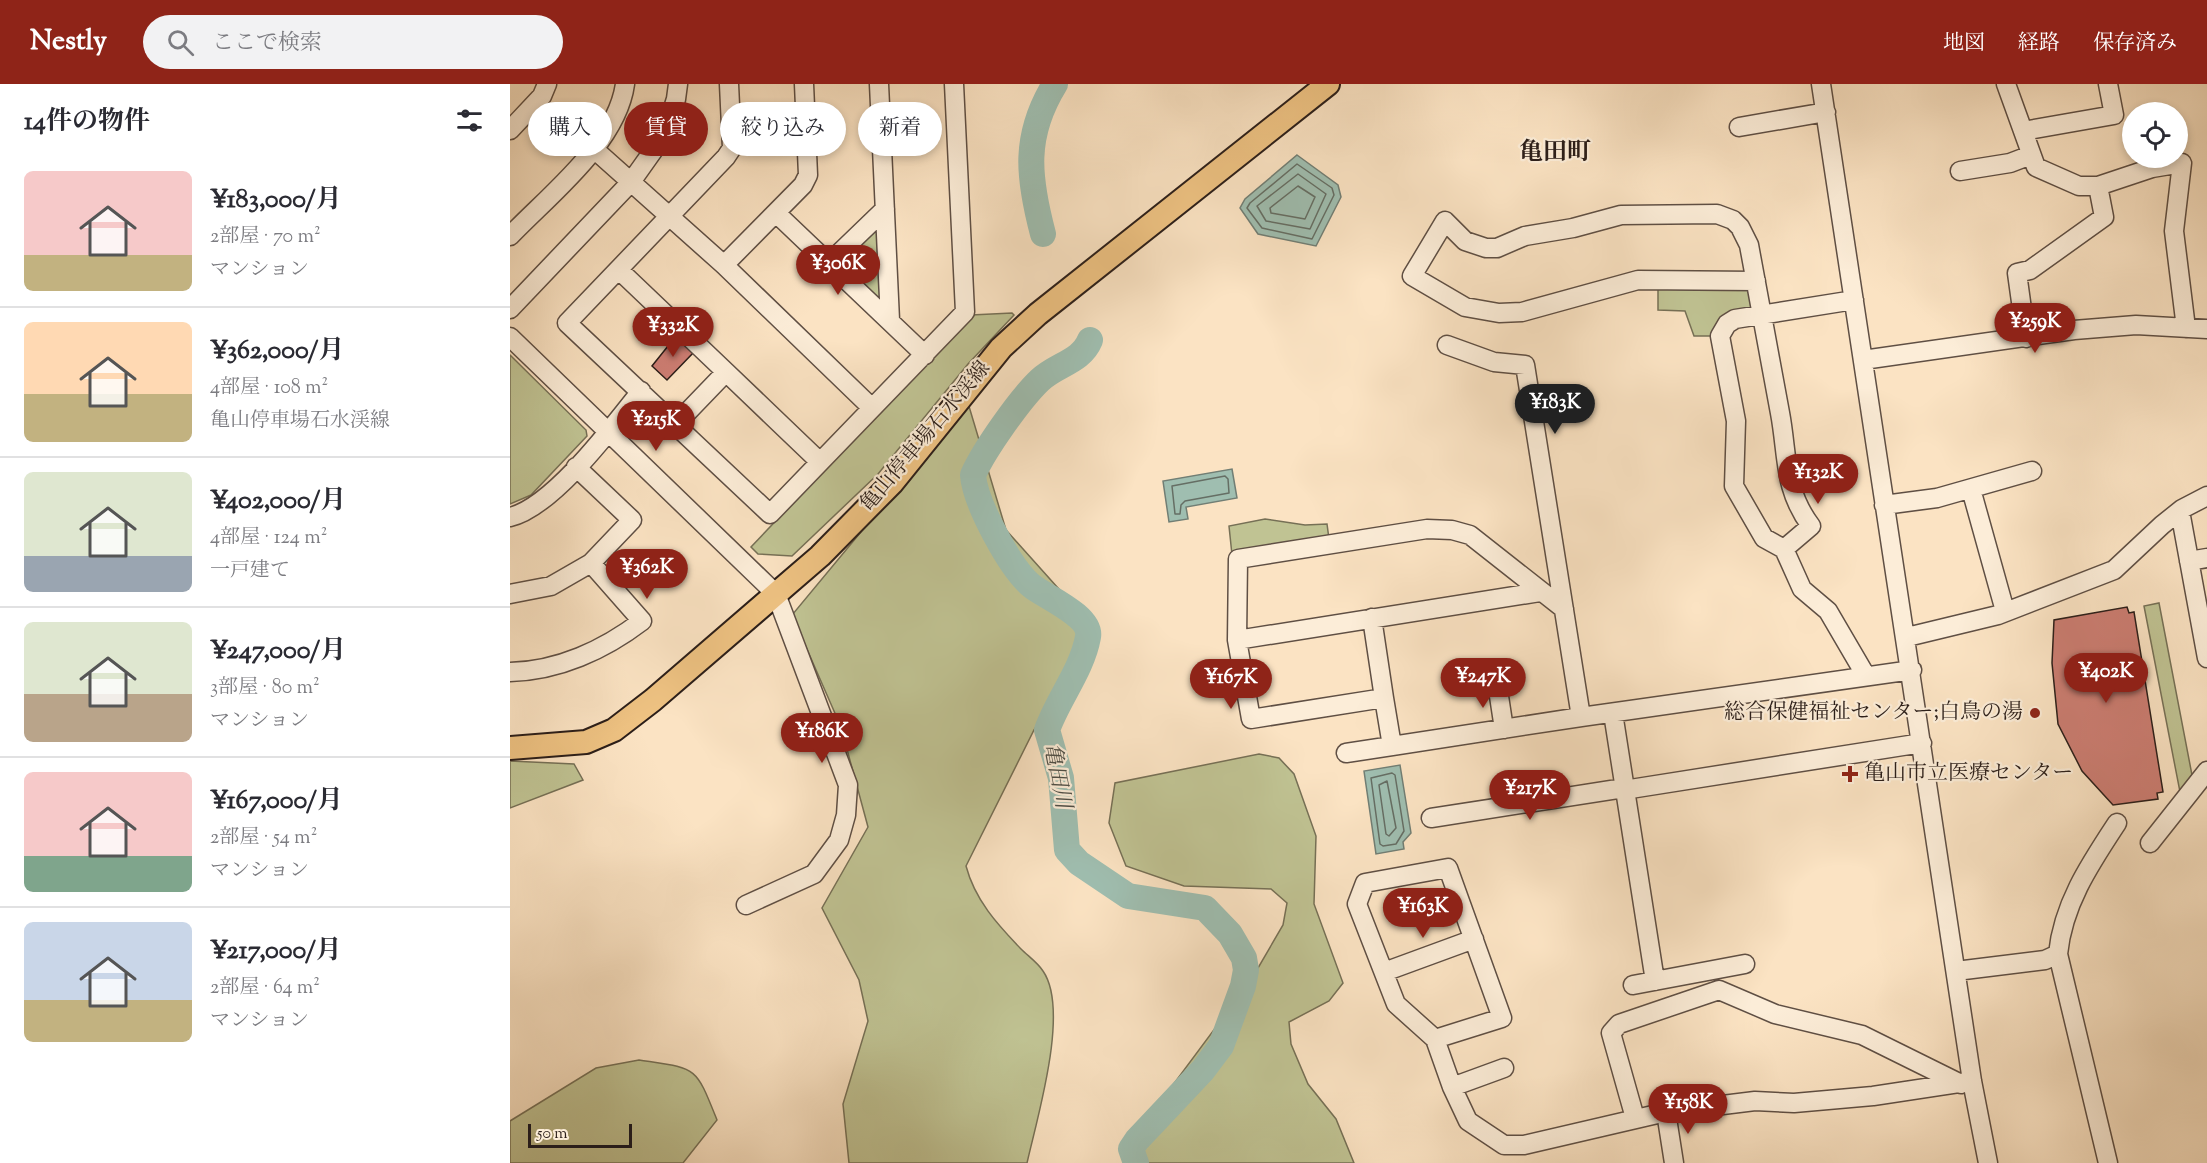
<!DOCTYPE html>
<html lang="ja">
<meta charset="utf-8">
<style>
:root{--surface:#fff;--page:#f2f2f3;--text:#2b2b33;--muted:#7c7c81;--line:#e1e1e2;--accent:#8f2418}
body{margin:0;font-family:"Sorts Mill Goudy","Noto Serif JP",serif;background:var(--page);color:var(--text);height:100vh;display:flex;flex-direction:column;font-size:22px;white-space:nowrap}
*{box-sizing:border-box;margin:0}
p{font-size:20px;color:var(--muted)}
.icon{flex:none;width:33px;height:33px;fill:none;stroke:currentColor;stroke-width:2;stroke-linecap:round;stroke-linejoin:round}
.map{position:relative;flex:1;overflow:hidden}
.side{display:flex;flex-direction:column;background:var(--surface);width:510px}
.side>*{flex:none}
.top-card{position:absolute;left:18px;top:18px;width:570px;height:54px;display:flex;gap:12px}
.fabs{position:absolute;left:1612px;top:18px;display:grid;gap:12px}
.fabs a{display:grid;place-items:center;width:66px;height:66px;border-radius:50%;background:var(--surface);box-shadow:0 3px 9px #0003;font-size:30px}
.scale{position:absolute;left:18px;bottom:15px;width:104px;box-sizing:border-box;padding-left:6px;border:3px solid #2b1e19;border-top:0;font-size:16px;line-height:21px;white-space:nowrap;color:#2b1e19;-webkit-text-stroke:4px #fcedd8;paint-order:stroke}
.price{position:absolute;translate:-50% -51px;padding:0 14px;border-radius:21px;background:var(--accent);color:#fff;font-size:20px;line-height:39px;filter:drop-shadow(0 2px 3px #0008)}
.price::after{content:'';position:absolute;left:50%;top:36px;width:18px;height:14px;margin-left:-9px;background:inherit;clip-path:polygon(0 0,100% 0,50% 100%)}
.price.current{background:#222;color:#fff}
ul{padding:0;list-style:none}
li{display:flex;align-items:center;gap:18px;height:150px;padding:0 24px}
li+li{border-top:2px solid var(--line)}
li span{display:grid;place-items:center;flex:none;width:168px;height:120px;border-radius:9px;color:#555}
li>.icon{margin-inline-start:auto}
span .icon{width:72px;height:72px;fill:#fffc;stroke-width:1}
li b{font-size:26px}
h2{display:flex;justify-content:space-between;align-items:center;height:72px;padding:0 24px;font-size:26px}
.pill{padding:0 21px;border-radius:27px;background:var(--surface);box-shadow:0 3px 9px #0003;font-size:21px;line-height:54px}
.pill.current{background:var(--accent);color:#fff}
header{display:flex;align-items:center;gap:36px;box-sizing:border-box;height:84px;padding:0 30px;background:var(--accent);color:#fff}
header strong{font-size:28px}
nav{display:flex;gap:33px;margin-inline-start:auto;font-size:21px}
.search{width:420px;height:54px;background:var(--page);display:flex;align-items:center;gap:15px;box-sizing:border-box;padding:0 21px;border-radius:33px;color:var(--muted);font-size:22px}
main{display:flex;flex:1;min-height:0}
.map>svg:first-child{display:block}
.green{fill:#c0c393;stroke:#767056;stroke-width:1.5}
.water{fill:#9fbeb0;stroke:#717e74;stroke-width:1.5}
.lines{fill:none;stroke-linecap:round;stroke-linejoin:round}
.shore{stroke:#656e64;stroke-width:1.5}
.river{stroke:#9fbeb0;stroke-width:26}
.building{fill:#cc7d72;stroke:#2b1e19;stroke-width:1.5}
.minor-casing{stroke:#5f4f44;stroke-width:21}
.major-casing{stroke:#2b1e19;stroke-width:26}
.minor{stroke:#fcedd8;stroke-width:18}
.major{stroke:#eec282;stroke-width:22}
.poi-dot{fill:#8f2418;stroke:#fcedd8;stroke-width:2}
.labels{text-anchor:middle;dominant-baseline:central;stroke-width:4.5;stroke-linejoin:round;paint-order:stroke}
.street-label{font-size:21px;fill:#2b1e19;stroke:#fcedd8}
.poi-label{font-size:21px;fill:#2b1e19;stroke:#fcedd8;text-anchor:end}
.water-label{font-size:22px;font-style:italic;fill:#4e4e46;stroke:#fcedd8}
.quarter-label{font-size:24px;font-weight:bold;fill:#2b1e19;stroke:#fcedd8}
</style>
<header>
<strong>Nestly</strong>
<div class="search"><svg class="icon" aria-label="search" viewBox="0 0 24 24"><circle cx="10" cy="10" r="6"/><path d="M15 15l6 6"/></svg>ここで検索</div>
<nav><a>地図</a><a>経路</a><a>保存済み</a></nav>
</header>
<main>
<section class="side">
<h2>14件の物件<svg class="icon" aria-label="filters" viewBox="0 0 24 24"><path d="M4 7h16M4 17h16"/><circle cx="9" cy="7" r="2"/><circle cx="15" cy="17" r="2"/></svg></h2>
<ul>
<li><span style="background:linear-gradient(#f6c9c9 70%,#c2b280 0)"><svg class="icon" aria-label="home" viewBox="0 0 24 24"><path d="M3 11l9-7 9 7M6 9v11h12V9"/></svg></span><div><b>¥183,000/月</b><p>2部屋 · 70 m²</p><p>マンション</p></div></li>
<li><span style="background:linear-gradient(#ffd9b3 60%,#c2b280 0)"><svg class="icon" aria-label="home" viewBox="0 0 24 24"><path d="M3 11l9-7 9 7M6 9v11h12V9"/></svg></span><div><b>¥362,000/月</b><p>4部屋 · 108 m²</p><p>亀山停車場石水渓線</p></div></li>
<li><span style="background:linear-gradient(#dfe7d0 70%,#9aa5b1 0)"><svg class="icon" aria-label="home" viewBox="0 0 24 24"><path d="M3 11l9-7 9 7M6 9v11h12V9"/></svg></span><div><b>¥402,000/月</b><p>4部屋 · 124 m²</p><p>一戸建て</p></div></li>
<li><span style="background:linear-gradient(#dfe7d0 60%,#b9a48a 0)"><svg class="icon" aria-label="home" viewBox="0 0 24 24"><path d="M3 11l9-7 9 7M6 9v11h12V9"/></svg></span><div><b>¥247,000/月</b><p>3部屋 · 80 m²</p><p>マンション</p></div></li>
<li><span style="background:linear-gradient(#f6c9c9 70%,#7fa58c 0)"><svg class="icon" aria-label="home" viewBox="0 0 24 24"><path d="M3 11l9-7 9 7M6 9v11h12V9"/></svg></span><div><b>¥167,000/月</b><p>2部屋 · 54 m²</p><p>マンション</p></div></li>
<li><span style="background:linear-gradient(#c9d6e8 65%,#c2b280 0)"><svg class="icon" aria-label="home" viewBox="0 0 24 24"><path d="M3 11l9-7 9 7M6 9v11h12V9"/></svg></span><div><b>¥217,000/月</b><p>2部屋 · 64 m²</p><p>マンション</p></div></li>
</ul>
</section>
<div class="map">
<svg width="1697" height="1079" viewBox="0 0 1697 1079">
<rect width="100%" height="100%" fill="#fbe3c3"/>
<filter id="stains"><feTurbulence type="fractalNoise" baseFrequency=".00333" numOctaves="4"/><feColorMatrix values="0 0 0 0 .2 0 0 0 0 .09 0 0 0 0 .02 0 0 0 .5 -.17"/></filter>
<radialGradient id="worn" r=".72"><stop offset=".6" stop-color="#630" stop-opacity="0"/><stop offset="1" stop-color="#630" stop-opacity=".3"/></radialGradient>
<!-- green -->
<path class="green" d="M365,146l4,4 4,61 -3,2 -9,-1 -28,-28v-9z
M1236,203l6,4 1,13 -2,6 -37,26h-20l-9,-25 -27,-1v-22z
M502,229l2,2 -46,49 -90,110 -86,82 -34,-2 -7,-7 220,-232z
M0,271l76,75 1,6 -56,59 -21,9z
M458,319l38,127 60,67 18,40 1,21 -51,72 -68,136c9,34 31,58 55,83 7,7 17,14 22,22 27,39 -6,147 -16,192h-178l-6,-59 25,-83 -9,-41 -37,-72 46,-81 -27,-100 -49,-112z
M755,435l40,6 22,-1 2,15 -97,16 -3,-29z
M1649,519l33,172 -12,17 -36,-186z
M749,670l20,4 15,16 22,62 -2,68 29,79 -14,18 -40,21 2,22 17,40 28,35 18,44h-215l-10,-19 122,-164 32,-55 4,-22 -16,-14 -87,-3 -58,-20 -17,-43 6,-40z
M0,677l64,3 9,16 -73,28z
M129,976c59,9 56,5 78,60l-34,43h-173v-42l86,-53z"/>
<!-- water -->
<path class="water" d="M787,71l41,30 3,12 -25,49 -58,-12 -18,-26 5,-9z
M722,385l5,29 -51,9 2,12 -19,3 -6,-41z
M890,681l11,68 -8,9 1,7 -28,5 -12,-83z"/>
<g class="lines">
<!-- shore -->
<path class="shore" d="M787,80l35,24 2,7 -22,44 -50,-11 -15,-20 3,-5z
M788,90l28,20 -16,35 -44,-8 -9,-15z
M788,102l17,11 -10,22 -34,-6 -1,-5z
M715,392l3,3 1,14 -44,8 -4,4 -1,9h-5l-3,-28z
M882,689l3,2 9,56 -8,13 -13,2 -3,-2 -9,-66z
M877,697l9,47 -7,8 -3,-2 -7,-49z"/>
<!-- river -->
<path class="river" d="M533,150c-15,-57 -20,-98 12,-150
M580,256c-9,22 -33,24 -50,40 -20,19 -56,70 -67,95 2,28 38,95 60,112 15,11 59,30 55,50 -6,33 -30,62 -41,93l14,48 6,72 12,13 49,33 77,12 25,26 14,24 2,12 -3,16 -22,60 -18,24 -66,70 -6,9 5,14"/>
</g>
<!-- building -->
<path class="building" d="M166,252l18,16 -27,28 -15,-14z
M1617,523l2,6 5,-1 29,180 -6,1 1,6 -45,6 -31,-34 -24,-47 -6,-61 2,-43z"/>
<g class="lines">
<defs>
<path id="minor" d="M219,0l3,64 -6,9 -159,166 203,191 195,-202 -11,-228
M369,0l11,236
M1311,0l151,997 16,82
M1496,0l30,83 43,19h19
M1229,43l87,-15
M0,46l32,-34 5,-12
M1513,47l91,-16 -6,-31
M84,65l130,116 148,143
M1450,87l50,-8 21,-8
M266,129l149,142
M0,152c39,-41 107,-93 115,-152
M319,179l56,-54
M214,181l79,-80 5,-10 -4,-91
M109,186l107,102
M1246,197l-118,-1 -116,32 -23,1 -34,-6 -53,-31 33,-55 20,20 21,7h11l28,-12 48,-8 48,-13 96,-1 16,6 7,7 9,18c10,56 21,112 31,168 8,42 3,76 31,113l-27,23 18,40 26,22 38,65
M0,225l121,-127 34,-48 11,-35 2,-15
M0,253l266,257 72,191 -2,30 -7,25 -25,34 -68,31
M1516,254l-9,-65 13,-3 74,-53 -6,-31 54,-18 30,-5 -8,68 12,97
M937,261l47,17 31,3 56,352 -189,29 -8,-48 -133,21 -14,-79 1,-81 189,-30 25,1 18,5 94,74
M1353,276l211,-30 62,-5 71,4
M165,341l51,-53 94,90
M1461,405l34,122
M1374,421l53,-7 95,-27
M1670,427l27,147
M0,433c43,-10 103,-91 131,-126
M1274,465l-20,-11 -30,-52 2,-65 -16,-85 7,-12 8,-5 119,-19
M1679,477l18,-3
M0,510l41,-8 40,-23
M862,534l12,80
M1397,553l91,-22 116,-45 48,-45 20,-16 25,-13
M727,556l303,-48
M0,588c48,-1 94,-22 132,-51l-51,-58 41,-43 -56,-53
M987,599l7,46
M1103,629l42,268
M1071,633l331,-47
M836,669l46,-7
M1114,706l298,-47
M921,734l193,-30
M1640,759l57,-72
M1446,887l89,-11 13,-6
M874,888l90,-33
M1123,901l112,-21
M925,955l67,-21 -54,-150 -83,15 -8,21 39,100 39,35 17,48 16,34 36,24h20l142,-33 89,-11 39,2 79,-7 99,-15
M942,1003l52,-19
M1156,1028l8,51
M1125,1034l-24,-85 8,-9 100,-34 56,24 87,21 99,49
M1598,1079l-50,-209c5,-50 32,-90 59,-131"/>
<path id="major" d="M0,664l76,-6 28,-12 39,-30 167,-144 72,-73 109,-135 37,-34 290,-230"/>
</defs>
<!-- minor casing -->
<use href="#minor" class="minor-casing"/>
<!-- major casing -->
<use href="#major" class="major-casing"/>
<!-- minor -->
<use href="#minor" class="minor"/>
<!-- major -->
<use href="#major" class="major"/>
</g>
<!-- markers -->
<g class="poi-dot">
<circle cx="1525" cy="629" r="6"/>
<path d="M1337 681h6v6h6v6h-6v6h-6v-6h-6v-6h6z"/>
</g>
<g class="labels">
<!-- street labels -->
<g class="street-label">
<text transform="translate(416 353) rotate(-50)">亀山停車場石水渓線</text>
</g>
<!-- poi labels -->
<g class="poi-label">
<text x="1513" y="629">総合保健福祉センター;白鳥の湯</text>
<text x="1354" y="690" text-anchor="start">亀山市立医療センター</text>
</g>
<!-- water labels -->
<g class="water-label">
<text transform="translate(546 692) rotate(79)">亀田川</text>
</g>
<!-- quarter labels -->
<g class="quarter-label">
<text x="1045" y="69">亀田町</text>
</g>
</g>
<rect width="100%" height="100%" filter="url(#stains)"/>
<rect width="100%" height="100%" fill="url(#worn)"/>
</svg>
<div class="fabs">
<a><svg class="icon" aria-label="locate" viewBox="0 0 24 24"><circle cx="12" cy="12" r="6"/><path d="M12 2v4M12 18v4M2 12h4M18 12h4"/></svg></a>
</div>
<div class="scale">50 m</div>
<b class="price" style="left:328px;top:212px">¥306K</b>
<b class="price" style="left:1525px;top:270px">¥259K</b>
<b class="price" style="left:163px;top:274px">¥332K</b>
<b class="price current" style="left:1045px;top:351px">¥183K</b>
<b class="price" style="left:146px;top:368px">¥215K</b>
<b class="price" style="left:1308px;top:421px">¥132K</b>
<b class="price" style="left:137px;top:516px">¥362K</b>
<b class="price" style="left:1596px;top:620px">¥402K</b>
<b class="price" style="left:973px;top:625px">¥247K</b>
<b class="price" style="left:721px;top:626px">¥167K</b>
<b class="price" style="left:312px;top:680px">¥186K</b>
<b class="price" style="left:1020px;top:737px">¥217K</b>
<b class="price" style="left:913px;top:855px">¥163K</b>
<b class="price" style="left:1178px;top:1051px">¥158K</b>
<div class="top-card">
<a class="pill">購入</a>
<a class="pill current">賃貸</a>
<a class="pill">絞り込み</a>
<a class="pill">新着</a>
</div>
</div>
</main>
